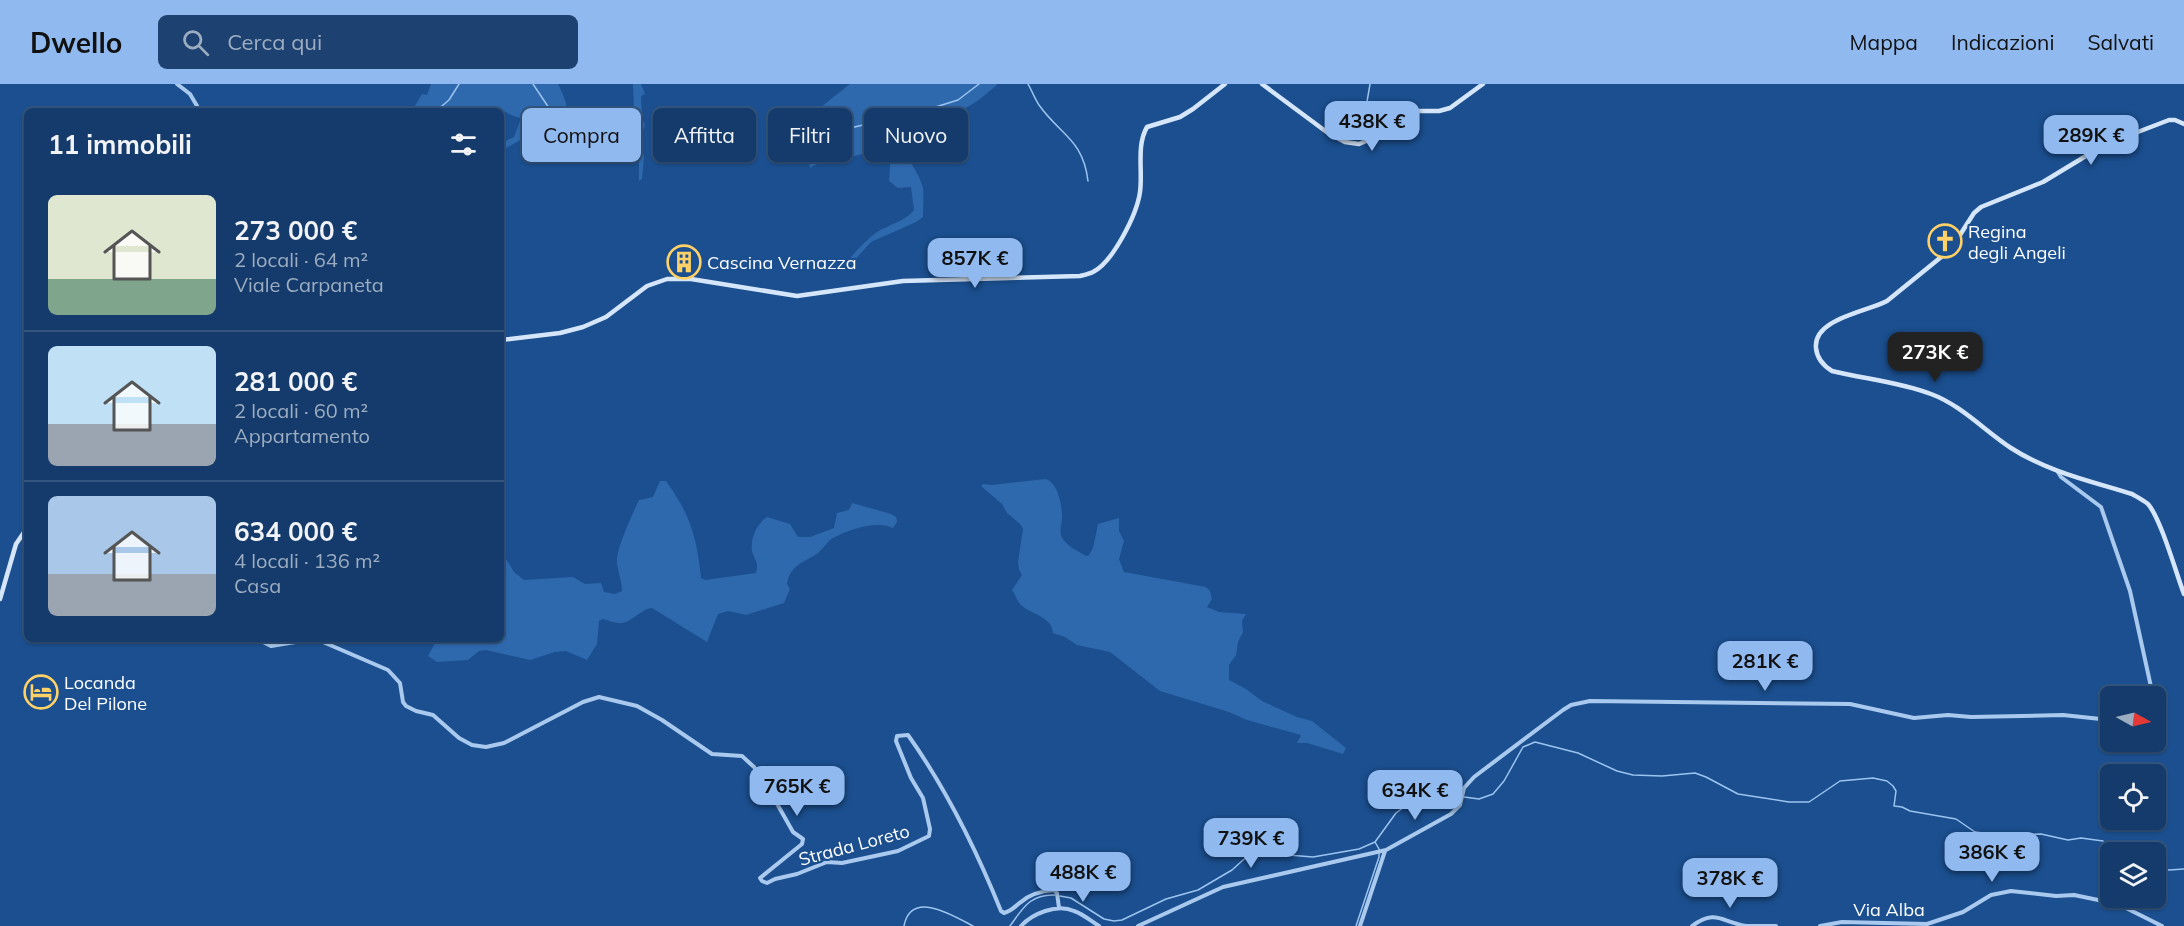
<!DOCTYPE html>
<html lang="it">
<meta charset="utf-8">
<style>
:root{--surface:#143b6b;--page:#1d4271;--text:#f1f3f6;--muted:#9dadc1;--line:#33557e;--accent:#90b9f0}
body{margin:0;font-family:Mulish,sans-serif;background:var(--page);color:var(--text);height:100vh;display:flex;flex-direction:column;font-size:22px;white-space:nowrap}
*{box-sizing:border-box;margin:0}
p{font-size:20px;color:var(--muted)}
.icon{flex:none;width:33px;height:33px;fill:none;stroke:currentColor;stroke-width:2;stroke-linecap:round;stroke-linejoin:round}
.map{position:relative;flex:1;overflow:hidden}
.panel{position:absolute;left:24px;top:24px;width:480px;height:534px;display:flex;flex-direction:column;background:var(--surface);border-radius:9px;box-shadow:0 2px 4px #0004,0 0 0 2px var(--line)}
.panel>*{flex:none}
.hud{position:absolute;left:522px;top:24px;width:570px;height:54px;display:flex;gap:12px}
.needle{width:39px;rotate:98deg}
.tools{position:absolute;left:2100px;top:602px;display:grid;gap:12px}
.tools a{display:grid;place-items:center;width:66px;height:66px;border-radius:9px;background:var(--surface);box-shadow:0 2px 4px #0004,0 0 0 2px var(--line);font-size:30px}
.price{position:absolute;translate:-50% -51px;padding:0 14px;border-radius:12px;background:var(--accent);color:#111;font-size:20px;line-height:39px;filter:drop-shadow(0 2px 3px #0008)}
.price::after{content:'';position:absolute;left:50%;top:36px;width:18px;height:14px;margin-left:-9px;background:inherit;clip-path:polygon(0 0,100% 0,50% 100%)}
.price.current{background:#222;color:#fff}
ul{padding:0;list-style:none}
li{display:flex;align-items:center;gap:18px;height:150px;padding:0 24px}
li+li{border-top:2px solid var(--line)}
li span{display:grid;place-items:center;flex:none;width:168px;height:120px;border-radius:9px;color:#555}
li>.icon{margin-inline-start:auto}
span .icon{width:72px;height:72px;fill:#fffc;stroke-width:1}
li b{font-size:26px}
h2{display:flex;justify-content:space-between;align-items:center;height:72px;padding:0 24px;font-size:26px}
.pill{padding:0 21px;border-radius:9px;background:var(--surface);box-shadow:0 2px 4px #0004,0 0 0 2px var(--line);font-size:21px;line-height:54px}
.pill.current{background:var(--accent);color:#111}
header{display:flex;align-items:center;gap:36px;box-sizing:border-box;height:84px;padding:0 30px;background:var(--accent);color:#111}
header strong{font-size:28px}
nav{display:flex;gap:33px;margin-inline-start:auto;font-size:21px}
.search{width:420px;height:54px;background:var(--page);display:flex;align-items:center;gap:15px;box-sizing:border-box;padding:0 21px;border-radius:9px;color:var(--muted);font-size:22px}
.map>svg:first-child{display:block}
.green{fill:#2e69ad}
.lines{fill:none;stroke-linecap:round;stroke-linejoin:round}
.stream{stroke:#9cc4f0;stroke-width:1.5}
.tertiary{stroke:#a9c9ee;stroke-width:4}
.secondary{stroke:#d6e6fa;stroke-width:4.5}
.labels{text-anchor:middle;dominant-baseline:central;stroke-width:4.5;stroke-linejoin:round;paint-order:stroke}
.poi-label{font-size:18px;fill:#fff;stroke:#1b4f8f;text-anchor:start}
.street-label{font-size:18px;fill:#fff;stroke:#1b4f8f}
</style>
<header>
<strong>Dwello</strong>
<div class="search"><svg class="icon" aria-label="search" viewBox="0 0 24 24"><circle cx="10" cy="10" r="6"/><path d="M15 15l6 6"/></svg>Cerca qui</div>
<nav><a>Mappa</a><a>Indicazioni</a><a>Salvati</a></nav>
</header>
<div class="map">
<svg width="2184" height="842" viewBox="0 0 2184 842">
<rect width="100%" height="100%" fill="#1b4f8f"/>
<!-- green -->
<path class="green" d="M431,0h127c6,12 11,22 8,35l-10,1 -55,31v-8l13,-6 7,-19c-13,-2 -13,-7 -24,-9l-3,2h-82l10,-17 5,1z
M633,0h8l4,10 -4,2 1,22 3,7 -5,12 4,20 -2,22 -3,2v-20l-4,-22z
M850,0h148c-11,9 -22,20 -35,25 -17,7 -41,4 -55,17 -13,25 10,40 15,62 1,5 0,22 0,29l-7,5 -45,20 -20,22 -4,1 -1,-2c10,-12 19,-22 31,-31 11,-7 29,-11 37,-22l-3,-23 -13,1 -9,-7 2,-31 -3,-3 -52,14 -12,-1 -14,8c-2,-10 -8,-23 -8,-33 -1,-15 37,-42 48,-51z
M1045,395c12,2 17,25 17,36 1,6 -3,14 -1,20 3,10 17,16 25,21l3,-1 4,-7 5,-24 21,-6v13l5,10 -5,18 5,13 82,15 4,4 2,8 -5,8 12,5 27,2 -4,7 1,11 -5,10 -2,13 -7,10v15l17,9 16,12 35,16 15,4 34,27 -3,6 -36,-11h-10l4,-8 -54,-15 -18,-8 -69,-21 -50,-39 -33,-7 -12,-8 -12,-4c-1,-16 -20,-18 -31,-27 -4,-3 -7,-12 -10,-16l10,-15 -3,-5 -1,-8 5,-33 -3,-5 -13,-11 -5,-9 -21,-18 2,-2 9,1z
M660,397h6c24,33 31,56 35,97l4,2 51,-7c3,-12 -1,-11 -4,-22 -2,-12 5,-28 15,-34l23,7 8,13h12l24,-9 3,-15 12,-3 3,-7 39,11 5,3 1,5 -4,6c-14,-8 -44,1 -58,9 -7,3 -11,11 -17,16 -15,10 -28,12 -31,31l3,5 -6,14 -38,12 -18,-4 -10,3 -11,28 -55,-34c-12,1 -21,16 -33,15 -5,0 -11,-3 -16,-4l-4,2 -2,23 -10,16 -21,-9 -11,1 -25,8 -44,-10 -7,1 -11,9 -31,2 -9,-6 7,-13 -4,-4h70v-88l13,21 10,8 49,-3 12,7 16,-1 3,9 11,2 7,-3c0,-11 -6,-24 -5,-33 2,-15 15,-43 22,-58l14,-3z"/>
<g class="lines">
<!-- stream -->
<path class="stream" d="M533,0l18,27
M1028,0c4,7 7,15 11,21 21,30 44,34 49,76
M436,27l13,-11 10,-16
M1364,35l6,-35
M821,51l105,-25 32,-10 21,-16
M1464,713l15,2 14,-5 11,-13 19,-34 12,-5 43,11 39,18 16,4 29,1 33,-3 11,4 32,17 51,8h20l31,-21 33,-3 14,3 6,5 3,5 -2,15 8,1 8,4 46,8 19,13 23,3 43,-1 27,6 13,-2 22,3 16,11
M2156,783l13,3 15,-1
M1060,812l11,2 33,21 10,2 8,-1 44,-21 32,-9 34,-20 21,-19 14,-3 21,7 25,2 46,-8 16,-7 21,-29 23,-17 18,-5 23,5
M904,842c7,-37 50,-10 69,0
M1010,842c13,-18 20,-32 45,-31
M1356,842l23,-69v-8l-4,-7"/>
<!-- tertiary -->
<path class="tertiary" d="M177,0l13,10 10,17
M2058,388l3,5 40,30 29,84 23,105
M257,555l14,7 43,-7
M316,555l72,31 12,13 3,19 3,4 10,5 17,4 26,23 13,7 14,2 18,-4 79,-41 16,-5 38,9 25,14 50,34 30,2 12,11 9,12 30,53 10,7 -1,5 -42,34 2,3 5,2 8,-4 22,-5 30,-12 15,1 56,-12 31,-15 1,-7 -7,-31 -12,-20 -15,-37 1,-5 11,-1c39,55 68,114 93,176l3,2c8,-2 11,-7 17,-11 9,-8 20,-11 33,-12l3,3 2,15
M1021,842c11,-12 36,-23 53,-15 9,3 17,10 25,15
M1138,842l85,-39 163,-37 65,-36 9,-9 4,-17 10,-11 89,-67 8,-5 19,-4 260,3 64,14 34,-3 23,2 92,-2 47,5
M1360,842l25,-75
M1692,842c25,-18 30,-3 55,0 9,0 20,0 29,0
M1820,842l22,-4 85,2 36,-12 28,-17 20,-4 45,5 18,-1 29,6 19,5 40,20"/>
<!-- secondary -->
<path class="secondary" d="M1262,0l66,49 17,9 14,2 21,-9 20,-18 13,-6h26l11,-3 33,-24
M2184,40l-9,-4h-6l-65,25 -61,37 -62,25 -7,6 -23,36 -64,52c-21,11 -74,18 -71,47 1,11 8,18 16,23 33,8 68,11 99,23 30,11 54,37 80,54 37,24 79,33 121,46 5,3 11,6 16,10 13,15 28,69 36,90
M501,256l59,-7 23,-6 23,-10 41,-31 20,-7h24l106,17 106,-15 177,-5c4,-1 9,-2 13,-4 20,-10 44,-58 47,-80 3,-21 -4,-46 7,-65l33,-10 13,-8 32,-25
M0,515l16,-55 11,-16"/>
</g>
<!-- icons -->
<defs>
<symbol id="church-ring" viewBox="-11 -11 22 22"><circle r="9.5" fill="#1b4f8f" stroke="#ffd166" stroke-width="1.5"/><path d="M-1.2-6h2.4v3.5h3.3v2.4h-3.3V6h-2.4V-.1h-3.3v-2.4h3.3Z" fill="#ffd166"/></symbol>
<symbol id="building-ring" viewBox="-11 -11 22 22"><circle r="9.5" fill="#1b4f8f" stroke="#ffd166" stroke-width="1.5"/><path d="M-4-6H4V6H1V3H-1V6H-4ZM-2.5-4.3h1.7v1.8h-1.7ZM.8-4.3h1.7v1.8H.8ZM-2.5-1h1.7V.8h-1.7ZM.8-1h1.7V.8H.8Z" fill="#ffd166"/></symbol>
<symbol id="hotel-ring" viewBox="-11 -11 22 22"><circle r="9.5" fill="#1b4f8f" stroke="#ffd166" stroke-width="1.5"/><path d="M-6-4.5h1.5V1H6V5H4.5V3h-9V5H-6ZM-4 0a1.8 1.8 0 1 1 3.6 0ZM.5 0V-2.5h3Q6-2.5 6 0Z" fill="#ffd166"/></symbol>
</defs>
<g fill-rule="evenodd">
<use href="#church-ring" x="1926" y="138" width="38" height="38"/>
<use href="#building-ring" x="665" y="159" width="38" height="38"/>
<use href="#hotel-ring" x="22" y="589" width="38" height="38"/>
</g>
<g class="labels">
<!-- poi labels -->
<g class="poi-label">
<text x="1968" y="147">Regina<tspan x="1968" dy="21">degli Angeli</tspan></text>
<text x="707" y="178">Cascina Vernazza</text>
<text x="64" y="598">Locanda<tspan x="64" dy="21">Del Pilone</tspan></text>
</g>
<!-- street labels -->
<g class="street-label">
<text transform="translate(854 761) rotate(-15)">Strada Loreto</text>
<text x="1889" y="825">Via Alba</text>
</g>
</g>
</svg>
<div class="tools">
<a><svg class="needle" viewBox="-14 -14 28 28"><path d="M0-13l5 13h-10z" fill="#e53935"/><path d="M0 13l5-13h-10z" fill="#9dadc1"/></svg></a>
<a><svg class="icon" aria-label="locate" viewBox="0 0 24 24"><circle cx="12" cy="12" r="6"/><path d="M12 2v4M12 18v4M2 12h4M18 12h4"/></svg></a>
<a><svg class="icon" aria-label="layers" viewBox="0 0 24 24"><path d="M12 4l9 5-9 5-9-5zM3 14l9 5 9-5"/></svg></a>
</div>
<b class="price" style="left:1372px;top:68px">438K €</b>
<b class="price" style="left:2091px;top:82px">289K €</b>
<b class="price" style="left:975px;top:205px">857K €</b>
<b class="price current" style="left:1935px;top:299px">273K €</b>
<b class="price" style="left:1765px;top:608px">281K €</b>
<b class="price" style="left:797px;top:733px">765K €</b>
<b class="price" style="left:1415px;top:737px">634K €</b>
<b class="price" style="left:1251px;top:785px">739K €</b>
<b class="price" style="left:1992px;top:799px">386K €</b>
<b class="price" style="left:1083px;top:819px">488K €</b>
<b class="price" style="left:1730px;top:825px">378K €</b>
<div class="hud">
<a class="pill current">Compra</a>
<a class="pill">Affitta</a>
<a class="pill">Filtri</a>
<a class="pill">Nuovo</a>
</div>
<section class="panel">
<h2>11 immobili<svg class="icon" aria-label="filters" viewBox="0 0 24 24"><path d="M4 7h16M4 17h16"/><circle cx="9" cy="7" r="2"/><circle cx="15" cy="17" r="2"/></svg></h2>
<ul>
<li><span style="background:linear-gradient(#dfe7d0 70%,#7fa58c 0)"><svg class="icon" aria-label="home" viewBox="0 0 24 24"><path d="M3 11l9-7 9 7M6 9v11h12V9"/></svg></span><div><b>273 000 €</b><p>2 locali · 64 m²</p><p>Viale Carpaneta</p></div></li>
<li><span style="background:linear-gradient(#bfe0f5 65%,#9aa5b1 0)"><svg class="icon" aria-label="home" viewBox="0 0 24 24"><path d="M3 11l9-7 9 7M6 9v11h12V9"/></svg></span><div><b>281 000 €</b><p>2 locali · 60 m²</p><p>Appartamento</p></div></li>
<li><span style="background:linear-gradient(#a9c7e8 65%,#9aa5b1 0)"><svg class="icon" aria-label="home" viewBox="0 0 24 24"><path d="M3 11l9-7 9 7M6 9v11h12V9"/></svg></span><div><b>634 000 €</b><p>4 locali · 136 m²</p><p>Casa</p></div></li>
</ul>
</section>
</div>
